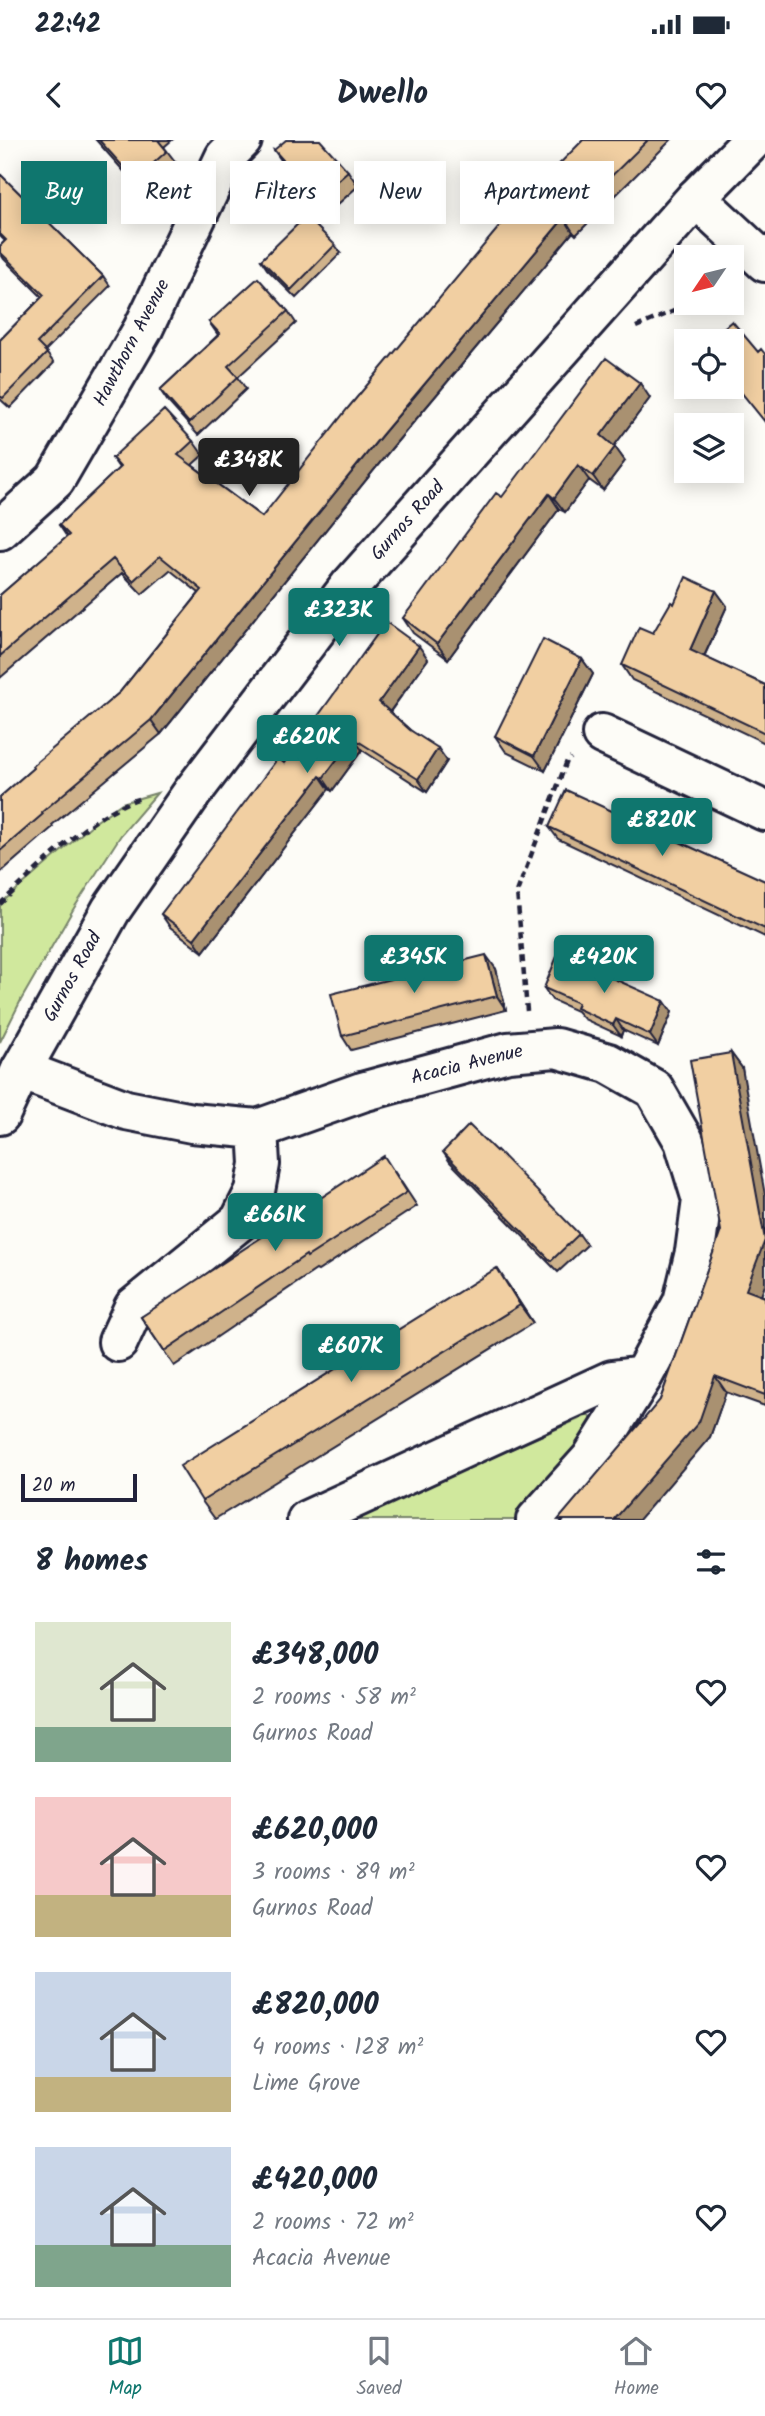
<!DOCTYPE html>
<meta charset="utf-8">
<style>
:root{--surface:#fff;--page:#f6f6f7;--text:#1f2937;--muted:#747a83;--line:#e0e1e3;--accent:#0f766e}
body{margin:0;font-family:Kalam,sans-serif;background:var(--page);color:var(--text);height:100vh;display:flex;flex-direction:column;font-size:26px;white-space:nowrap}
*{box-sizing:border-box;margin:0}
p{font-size:23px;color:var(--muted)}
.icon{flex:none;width:38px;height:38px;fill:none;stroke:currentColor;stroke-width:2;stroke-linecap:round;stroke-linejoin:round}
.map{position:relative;height:1380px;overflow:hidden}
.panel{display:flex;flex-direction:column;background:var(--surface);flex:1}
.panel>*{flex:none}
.guide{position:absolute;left:21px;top:21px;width:724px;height:63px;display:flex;gap:14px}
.needle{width:46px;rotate:235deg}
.tools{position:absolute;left:674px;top:105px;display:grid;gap:14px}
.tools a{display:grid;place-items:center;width:70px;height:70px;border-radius:0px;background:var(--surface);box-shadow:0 4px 18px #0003;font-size:35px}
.scale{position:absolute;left:21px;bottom:18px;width:116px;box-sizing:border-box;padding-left:7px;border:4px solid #22223b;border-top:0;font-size:19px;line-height:24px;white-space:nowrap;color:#22223b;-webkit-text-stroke:5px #fdfcf7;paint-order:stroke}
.price{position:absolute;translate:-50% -60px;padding:0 16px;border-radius:7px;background:var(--accent);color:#fff;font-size:23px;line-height:46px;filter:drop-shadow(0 2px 4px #0008)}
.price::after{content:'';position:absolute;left:50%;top:42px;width:21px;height:16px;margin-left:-10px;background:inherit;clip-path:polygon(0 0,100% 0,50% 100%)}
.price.selected{background:#222;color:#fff}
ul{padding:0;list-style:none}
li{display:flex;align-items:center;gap:21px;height:175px;padding:0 35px}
li span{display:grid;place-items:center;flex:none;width:196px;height:140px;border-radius:0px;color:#555}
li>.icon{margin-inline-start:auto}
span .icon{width:84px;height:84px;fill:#fffc;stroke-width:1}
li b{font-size:30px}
h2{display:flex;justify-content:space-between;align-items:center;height:84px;padding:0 35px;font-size:30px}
.tag{padding:0 24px;border-radius:0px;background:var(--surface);box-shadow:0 4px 18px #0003;font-size:24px;line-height:63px}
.tag.selected{background:var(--accent);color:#fff}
.status{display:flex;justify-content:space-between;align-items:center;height:49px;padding:0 35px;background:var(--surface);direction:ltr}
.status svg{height:19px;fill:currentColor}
header{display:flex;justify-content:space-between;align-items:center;height:91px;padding:0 35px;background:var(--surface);font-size:32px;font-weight:600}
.menu{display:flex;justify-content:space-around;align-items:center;height:98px;border-top:2px solid var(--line);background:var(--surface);font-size:19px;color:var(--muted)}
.menu a{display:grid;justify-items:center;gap:4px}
.menu .selected{color:var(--accent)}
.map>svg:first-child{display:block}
.green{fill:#d0e89d;stroke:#79856c;stroke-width:2}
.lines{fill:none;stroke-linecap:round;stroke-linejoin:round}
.street-casing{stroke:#22223b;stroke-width:44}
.secondary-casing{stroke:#22223b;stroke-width:44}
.path{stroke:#22223b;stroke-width:4.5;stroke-dasharray:7 5;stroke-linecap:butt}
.street{stroke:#fdfcf7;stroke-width:38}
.secondary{stroke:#fdfcf7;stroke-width:38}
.wall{fill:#cfb28b;stroke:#22223b;stroke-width:2}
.shaded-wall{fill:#a99171;stroke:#22223b;stroke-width:2}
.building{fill:#f1cfa2;stroke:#22223b;stroke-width:2}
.labels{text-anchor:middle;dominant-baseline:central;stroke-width:6;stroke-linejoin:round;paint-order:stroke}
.street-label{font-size:19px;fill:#22223b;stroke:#fdfcf7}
</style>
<div class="status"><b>22:42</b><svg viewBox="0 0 49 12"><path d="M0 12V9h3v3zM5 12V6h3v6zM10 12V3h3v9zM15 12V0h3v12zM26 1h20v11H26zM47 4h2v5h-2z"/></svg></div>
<header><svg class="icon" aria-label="back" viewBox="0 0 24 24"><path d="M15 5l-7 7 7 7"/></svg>Dwello<svg class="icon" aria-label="heart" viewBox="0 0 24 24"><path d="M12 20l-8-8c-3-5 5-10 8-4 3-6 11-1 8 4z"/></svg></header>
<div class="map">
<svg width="765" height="1380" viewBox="0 0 765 1380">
<rect width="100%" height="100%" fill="#fdfcf7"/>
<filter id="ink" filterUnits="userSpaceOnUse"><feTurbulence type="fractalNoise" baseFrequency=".0143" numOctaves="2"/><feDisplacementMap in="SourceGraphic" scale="14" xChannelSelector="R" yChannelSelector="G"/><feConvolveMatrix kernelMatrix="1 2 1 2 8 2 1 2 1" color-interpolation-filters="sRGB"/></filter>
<g filter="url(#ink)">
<!-- green -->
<path class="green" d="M157,653l-36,42 -47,73 -53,92 -21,42v-138l94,-81 28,-20z
M588,1275l4,5 1,8 -62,77 -16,15h-164z"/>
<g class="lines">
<defs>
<path id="street" d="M696,58l69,64
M0,390l55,-50 88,-151 82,-172 17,-17
M602,594l163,77
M21,930l105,40 66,13 66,6 104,-37 146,-40 48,-4 52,15 46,26 30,52 18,59 -7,52 -12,50 -40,74 -52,83 -55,61
M118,1202l16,-35 106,-86 15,-30 5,-27 -2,-35
M307,1380l305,-140 31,-4"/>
<path id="secondary" d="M0,975l21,-45 90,-160 81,-117 157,-206 347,-389 57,-58"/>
</defs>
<!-- street casing -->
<use href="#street" class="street-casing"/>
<!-- secondary casing -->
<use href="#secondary" class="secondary-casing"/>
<!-- path -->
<path class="path" d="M636,187l57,-24
M0,764c38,-35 92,-92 141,-106
M527,871l-10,-119 50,-131 4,-3"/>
<!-- street -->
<use href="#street" class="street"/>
<!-- secondary -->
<use href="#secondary" class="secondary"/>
</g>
<!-- wall -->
<path class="wall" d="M96,0h76l-8,7 13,17 -33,30z
M583,0h88l-95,95 -3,-3 -182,217 -230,285 -109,91 1,2 -53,46v-76l120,-105 79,-99 -29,-23 -28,24 -20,-21 -122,105v-83l67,-58 -8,-12 60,-57 -7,-10 81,-17 10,14 -11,10 70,52z
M274,10l74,21 10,15 -30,27 -43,-47z
M0,34l103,102 7,10 -65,65 9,12 -44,45 -10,-9v-59l42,-43 -38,-38 -4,-6v-7l5,-5 -5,-5z
M335,105l6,8 -45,45 -29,-29 -6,-9z
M288,171l8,12 -58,54 8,12 -48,46 -30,-33 -8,-12 58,-55 -9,-13z
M650,258l-36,48 11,15 -22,29 -14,-10 -24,32 -6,-3 -111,150 -35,-26 -10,-15 99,-121z
M716,451l11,15 -23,51 61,28v58l-133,-63 -10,-15 31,-32 21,-29z
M428,519l-38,53 20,18 37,31 -20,31 -65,-42 -30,41 -3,-2 -126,163 -33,-25 -9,-13 123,-151z
M582,519l11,15 -48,97 -39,-19 -11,-16z
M549,687l216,54v56l-207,-98z
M496,829l10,41 -155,40 -9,-14z
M544,848l120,13 8,11 -14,34 -35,-16 -2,6 -37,-17 -7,-8 -25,-11z
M731,913l11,15 23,217 -4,10 4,2v109l-39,-14 -16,45 -50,-37 61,-169z
M443,1012l136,82 8,11 -29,27 -108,-110z
M394,1031l23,35 -99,65 -2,-1 -142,96 -33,-49z
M509,1146l24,37 -318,196 -13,-18z"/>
<!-- shaded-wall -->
<path class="shaded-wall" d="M564,78l9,14 -182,217 -230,285 -10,-14 230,-284z
M640,243l10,15 -39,52 -10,-15z
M615,307l10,14 -22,29 -10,-14z
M578,325l11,15 -24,32 -11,-14z
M549,354l10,15 -111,150 -11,-15z
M716,451l11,15 -27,59 -10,-15z
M419,506l9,13 -40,55 -9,-12z
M582,519l11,15 -48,97 -11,-15z
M353,598l9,12 -30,41 -9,-13z
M438,608l9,13 -20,31 -9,-13z
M320,636l9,13 -126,163 -9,-13z
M486,815l10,14 10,41 -9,-14z
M664,861l8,11 -14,34 -8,-11z
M616,879l7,11 -2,6 -8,-11z
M731,913l11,15 23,127v90l-8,21 -11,-16z
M497,1128l12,18 24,37 -13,-18z
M715,1236l11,16 -16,45 -71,83h-25z"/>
<!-- building -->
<path class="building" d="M99,0h59l9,11 -32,29z
M286,0h34l28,31 -31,27 -43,-48z
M583,0h65l-82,81 -2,-3 -183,218 -230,284 -109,92 1,2 -43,37v-54l33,-29 -1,-2 88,-74 82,-102 -42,-34 -27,25 -20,-22 -113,97v-61l69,-60 -10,-10 61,-58 -8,-9 52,-48 29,31 -15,14 84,62 86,-109 161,-193z
M0,34l103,102 -66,67 10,10 -44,45 -3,-2v-56l44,-45 -44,-43v-6l6,-6 -6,-6z
M306,76l29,29 -44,45 -30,-30z
M258,138l30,33 -60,55 10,11 -49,46 -29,-33 60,-56 -11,-12z
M732,181l26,31 3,-3 4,5v68l-33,-41v-40h-24z
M606,218l34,25 -39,52 14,12 -22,29 -15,-11 -24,33 -5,-4 -112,150 -34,-26 93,-125 6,4z
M686,437l30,14 -26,59 75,35v48l-143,-68 17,-38 14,6 18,-31 3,2z
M386,482l33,24 -40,56 31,28 28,18 -20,31 -65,-41 -30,40 -3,-2 -126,163 -33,-25 117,-156 6,5z
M543,499l39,20 -48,97 -39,-20z
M566,650l199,91v48l-216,-102z
M558,814l106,47 -14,34 -34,-16 -3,6 -37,-17 2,-5 -34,-15z
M486,815l11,41 -155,40 -11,-42z
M731,913l34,187 -19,50 19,7v98l-50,-19 -16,46 -85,98h-56l102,-120 61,-169 -31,-171z
M469,985l27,26 1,-1 82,84 -28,27 -108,-109z
M384,1016l23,36 -100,65 -1,-2 -142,96 -23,-34z
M497,1128l23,37 -318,196 -22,-35z"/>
</g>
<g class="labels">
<!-- street labels -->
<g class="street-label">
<text transform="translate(132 203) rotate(-62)">Hawthorn Avenue</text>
<text transform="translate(408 381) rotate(-48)">Gurnos Road</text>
<text transform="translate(73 837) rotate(-61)">Gurnos Road</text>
<text transform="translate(467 925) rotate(-14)">Acacia Avenue</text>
</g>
</g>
</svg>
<div class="tools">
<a><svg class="needle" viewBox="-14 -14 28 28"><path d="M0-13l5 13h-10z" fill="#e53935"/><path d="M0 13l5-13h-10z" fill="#747a83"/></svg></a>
<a><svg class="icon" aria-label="locate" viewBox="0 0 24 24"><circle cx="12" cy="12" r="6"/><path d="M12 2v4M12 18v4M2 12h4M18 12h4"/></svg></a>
<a><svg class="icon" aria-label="layers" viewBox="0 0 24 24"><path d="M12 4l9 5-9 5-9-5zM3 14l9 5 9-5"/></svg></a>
</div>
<div class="scale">20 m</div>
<b class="price selected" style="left:249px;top:358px">£348K</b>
<b class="price" style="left:339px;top:508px">£323K</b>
<b class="price" style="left:307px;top:635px">£620K</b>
<b class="price" style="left:662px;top:718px">£820K</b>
<b class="price" style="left:414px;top:855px">£345K</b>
<b class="price" style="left:604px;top:855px">£420K</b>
<b class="price" style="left:275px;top:1113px">£661K</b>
<b class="price" style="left:351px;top:1244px">£607K</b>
<div class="guide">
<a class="tag selected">Buy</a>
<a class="tag">Rent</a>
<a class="tag">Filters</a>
<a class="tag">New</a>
<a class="tag">Apartment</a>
</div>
</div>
<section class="panel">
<h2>8 homes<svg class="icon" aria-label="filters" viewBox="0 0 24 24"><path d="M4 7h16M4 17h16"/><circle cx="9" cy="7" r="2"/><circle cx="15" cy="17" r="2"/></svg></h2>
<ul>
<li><span style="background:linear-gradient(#dfe7d0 75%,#7fa58c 0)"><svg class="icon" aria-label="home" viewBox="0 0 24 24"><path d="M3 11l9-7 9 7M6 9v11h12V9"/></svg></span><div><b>£348,000</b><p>2 rooms · 58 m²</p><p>Gurnos Road</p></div><svg class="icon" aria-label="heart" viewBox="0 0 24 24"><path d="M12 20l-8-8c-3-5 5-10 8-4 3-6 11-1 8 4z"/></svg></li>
<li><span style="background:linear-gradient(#f6c9c9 70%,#c2b280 0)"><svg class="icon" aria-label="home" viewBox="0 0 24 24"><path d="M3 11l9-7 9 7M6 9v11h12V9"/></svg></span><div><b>£620,000</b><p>3 rooms · 89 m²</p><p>Gurnos Road</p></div><svg class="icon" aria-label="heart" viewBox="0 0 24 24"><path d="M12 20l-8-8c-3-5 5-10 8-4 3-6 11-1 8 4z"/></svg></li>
<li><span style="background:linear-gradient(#c9d6e8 75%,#c2b280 0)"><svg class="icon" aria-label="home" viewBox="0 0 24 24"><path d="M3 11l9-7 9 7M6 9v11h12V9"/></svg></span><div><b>£820,000</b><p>4 rooms · 128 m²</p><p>Lime Grove</p></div><svg class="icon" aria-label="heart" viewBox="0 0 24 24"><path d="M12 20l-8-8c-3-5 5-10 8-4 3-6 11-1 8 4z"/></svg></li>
<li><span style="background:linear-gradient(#c9d6e8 70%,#7fa58c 0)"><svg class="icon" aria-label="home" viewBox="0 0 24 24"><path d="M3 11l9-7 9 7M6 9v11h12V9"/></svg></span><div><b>£420,000</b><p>2 rooms · 72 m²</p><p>Acacia Avenue</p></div><svg class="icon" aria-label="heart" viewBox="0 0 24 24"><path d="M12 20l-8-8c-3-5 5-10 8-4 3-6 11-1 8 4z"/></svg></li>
</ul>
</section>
<nav class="menu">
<a class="selected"><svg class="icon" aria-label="map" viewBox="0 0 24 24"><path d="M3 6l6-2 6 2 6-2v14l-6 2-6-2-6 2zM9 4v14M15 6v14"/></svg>Map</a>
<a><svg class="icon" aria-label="saved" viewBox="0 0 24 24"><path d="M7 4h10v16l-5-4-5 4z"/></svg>Saved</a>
<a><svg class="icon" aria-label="home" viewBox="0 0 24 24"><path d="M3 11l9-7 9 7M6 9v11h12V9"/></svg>Home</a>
</nav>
